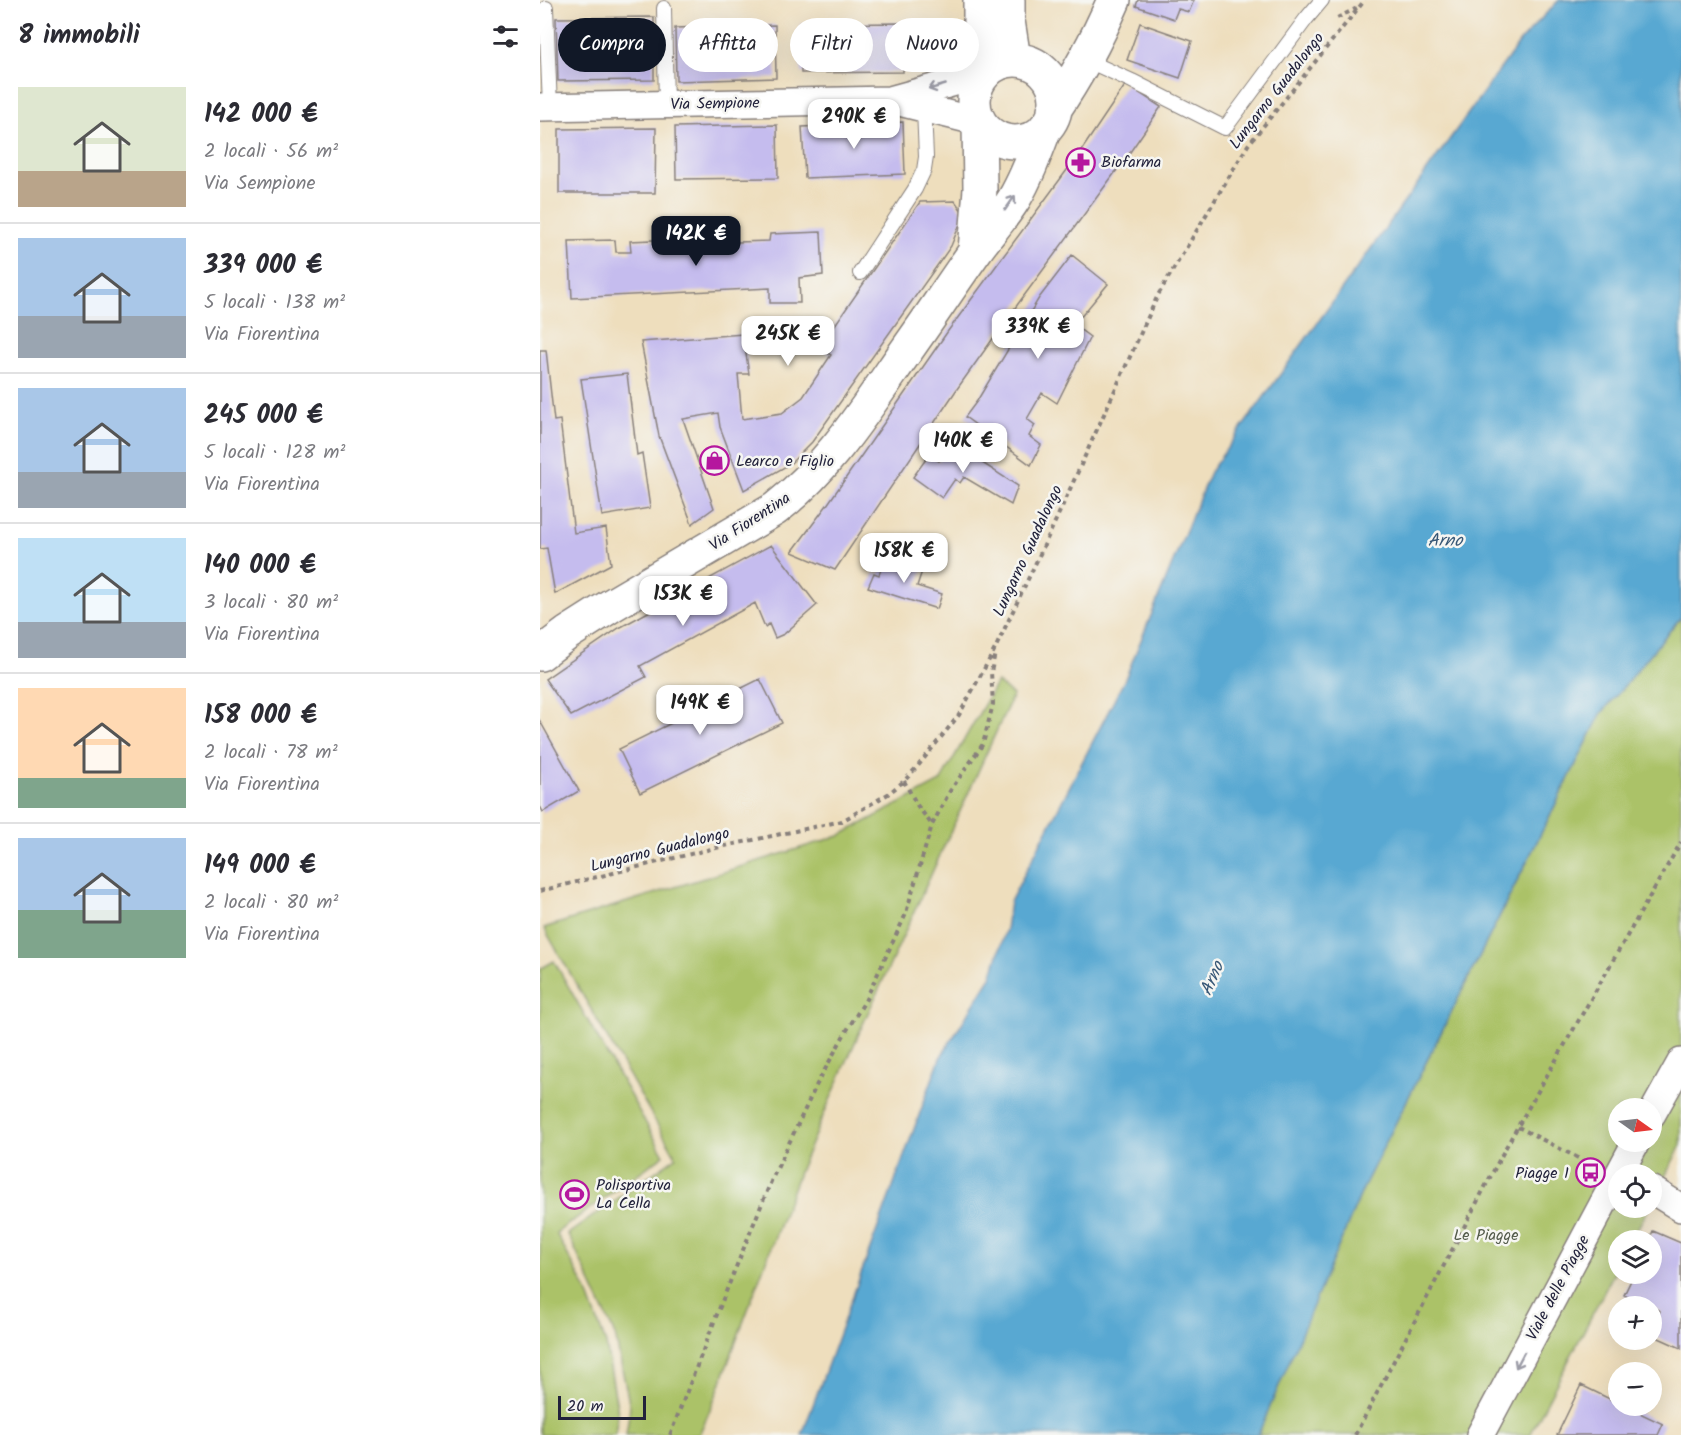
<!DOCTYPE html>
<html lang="it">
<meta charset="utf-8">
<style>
:root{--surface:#fff;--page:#f2f2f3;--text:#2b2b33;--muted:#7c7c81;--line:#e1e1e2;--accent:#111827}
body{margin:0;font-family:Kalam,sans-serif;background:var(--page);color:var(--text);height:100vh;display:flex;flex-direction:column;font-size:22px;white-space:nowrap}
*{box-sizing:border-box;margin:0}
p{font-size:20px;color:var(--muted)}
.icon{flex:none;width:33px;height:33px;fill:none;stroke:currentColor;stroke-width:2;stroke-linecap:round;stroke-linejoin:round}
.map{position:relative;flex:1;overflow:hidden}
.drawer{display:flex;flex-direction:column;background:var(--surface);width:540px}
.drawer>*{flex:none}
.hud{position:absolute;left:18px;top:18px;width:570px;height:54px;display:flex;gap:12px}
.needle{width:39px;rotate:104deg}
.controls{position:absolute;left:1068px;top:1098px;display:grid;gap:12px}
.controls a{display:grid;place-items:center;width:54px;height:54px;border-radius:50%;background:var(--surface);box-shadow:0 6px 24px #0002;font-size:30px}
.scale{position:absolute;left:18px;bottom:15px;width:88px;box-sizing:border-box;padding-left:6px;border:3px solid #22223b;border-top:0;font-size:16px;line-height:21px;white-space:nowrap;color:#22223b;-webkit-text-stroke:4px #f6f6f2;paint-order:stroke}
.price{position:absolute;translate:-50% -51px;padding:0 14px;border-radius:12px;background:#fff;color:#222;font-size:20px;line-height:39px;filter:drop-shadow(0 2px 3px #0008)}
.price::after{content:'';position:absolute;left:50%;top:36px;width:18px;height:14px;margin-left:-9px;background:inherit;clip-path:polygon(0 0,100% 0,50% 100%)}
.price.selected{background:var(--accent);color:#fff}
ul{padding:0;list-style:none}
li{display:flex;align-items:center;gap:18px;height:150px;padding:0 18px}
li+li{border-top:2px solid var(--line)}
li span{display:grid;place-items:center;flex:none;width:168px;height:120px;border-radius:0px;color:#555}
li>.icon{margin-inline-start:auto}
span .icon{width:72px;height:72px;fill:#fffc;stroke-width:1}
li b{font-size:26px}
h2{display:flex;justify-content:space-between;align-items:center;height:72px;padding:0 18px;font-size:26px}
.tag{padding:0 21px;border-radius:27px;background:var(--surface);box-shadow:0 6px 24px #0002;font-size:21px;line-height:54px}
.tag.selected{background:var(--accent);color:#fff}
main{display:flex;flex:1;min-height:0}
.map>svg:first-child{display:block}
.green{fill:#abc267;stroke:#667251;stroke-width:1.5;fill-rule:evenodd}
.water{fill:#58a8d2;stroke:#3d6586;stroke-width:1.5}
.building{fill:#c5bcee}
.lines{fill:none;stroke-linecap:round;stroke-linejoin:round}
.lane-casing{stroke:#88807c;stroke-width:16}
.street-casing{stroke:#88807c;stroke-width:30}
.secondary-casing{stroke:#88807c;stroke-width:36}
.path{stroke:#88807c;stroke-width:4;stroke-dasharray:4.5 4.5;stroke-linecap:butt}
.lane{stroke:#fff;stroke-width:14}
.street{stroke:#fff;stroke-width:27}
.secondary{stroke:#fff;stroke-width:33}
.oneway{stroke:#9c9ca7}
.labels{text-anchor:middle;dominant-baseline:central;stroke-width:5;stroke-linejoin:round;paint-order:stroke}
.street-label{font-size:16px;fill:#22223b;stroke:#f6f6f2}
.poi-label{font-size:16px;fill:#22223b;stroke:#f6f6f2;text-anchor:start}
.park-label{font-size:16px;fill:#525a4a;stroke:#f6f6f2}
.water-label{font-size:18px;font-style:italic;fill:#385877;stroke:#f6f6f2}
</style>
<main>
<section class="drawer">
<h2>8 immobili<svg class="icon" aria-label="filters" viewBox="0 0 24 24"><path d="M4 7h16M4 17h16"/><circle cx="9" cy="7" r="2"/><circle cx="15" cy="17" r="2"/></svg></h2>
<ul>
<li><span style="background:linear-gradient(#dfe7d0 70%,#b9a48a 0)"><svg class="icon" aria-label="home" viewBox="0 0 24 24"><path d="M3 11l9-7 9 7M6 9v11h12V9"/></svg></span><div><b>142 000 €</b><p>2 locali · 56 m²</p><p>Via Sempione</p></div></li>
<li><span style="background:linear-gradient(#a9c7e8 65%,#9aa5b1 0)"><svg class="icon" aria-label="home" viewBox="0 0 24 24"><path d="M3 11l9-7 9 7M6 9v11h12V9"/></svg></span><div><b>339 000 €</b><p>5 locali · 138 m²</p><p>Via Fiorentina</p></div></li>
<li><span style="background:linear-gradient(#a9c7e8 70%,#9aa5b1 0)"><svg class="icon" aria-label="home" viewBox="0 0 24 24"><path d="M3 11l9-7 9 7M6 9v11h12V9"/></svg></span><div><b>245 000 €</b><p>5 locali · 128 m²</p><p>Via Fiorentina</p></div></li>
<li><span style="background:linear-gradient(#bfe0f5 70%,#9aa5b1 0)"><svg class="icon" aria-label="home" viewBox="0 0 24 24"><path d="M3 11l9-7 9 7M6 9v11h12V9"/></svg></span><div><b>140 000 €</b><p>3 locali · 80 m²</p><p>Via Fiorentina</p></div></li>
<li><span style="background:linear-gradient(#ffd9b3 75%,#7fa58c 0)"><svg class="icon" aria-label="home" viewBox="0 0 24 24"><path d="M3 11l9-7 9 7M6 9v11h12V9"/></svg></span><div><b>158 000 €</b><p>2 locali · 78 m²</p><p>Via Fiorentina</p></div></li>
<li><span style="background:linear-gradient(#a9c7e8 60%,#7fa58c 0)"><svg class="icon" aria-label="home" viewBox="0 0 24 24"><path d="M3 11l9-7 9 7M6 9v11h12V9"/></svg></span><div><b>149 000 €</b><p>2 locali · 80 m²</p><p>Via Fiorentina</p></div></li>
</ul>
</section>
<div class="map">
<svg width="1141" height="1435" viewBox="0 0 1141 1435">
<rect width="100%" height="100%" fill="#f6f6f2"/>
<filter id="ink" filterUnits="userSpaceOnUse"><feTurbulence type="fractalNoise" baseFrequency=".0167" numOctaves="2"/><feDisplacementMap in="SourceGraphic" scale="12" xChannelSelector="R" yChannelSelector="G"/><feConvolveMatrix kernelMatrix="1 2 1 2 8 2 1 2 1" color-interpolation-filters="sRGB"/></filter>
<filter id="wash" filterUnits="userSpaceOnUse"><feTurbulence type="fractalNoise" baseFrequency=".008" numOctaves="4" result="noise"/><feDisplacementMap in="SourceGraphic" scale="24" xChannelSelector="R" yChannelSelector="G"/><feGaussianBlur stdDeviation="1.35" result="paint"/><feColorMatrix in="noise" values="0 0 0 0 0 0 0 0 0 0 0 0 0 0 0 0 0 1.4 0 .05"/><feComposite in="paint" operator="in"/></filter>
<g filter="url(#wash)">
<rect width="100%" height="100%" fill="#eedebd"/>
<!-- green -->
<path class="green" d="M1141,617v528l-29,57v-28h-34v34h31l-18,32h-13v25l-88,170h-273l108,-251 236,-470zM1078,1108h34v34h-34z
M457,682l16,13 -150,329 -62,143 -86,231 -16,37h-73l4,-28 -15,-72 -47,-101 108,-77 -132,-229 295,-92 101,-54z
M14,961l110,194 -108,78 30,56 20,55 12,69 -3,22h-75v-466z"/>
<!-- water -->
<path class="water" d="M1019,0h122v617l-80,97 -236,470 -107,251h-456l138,-377 51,-81 15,-48 4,-27 115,-223 85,-207 311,-432z"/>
<g id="blocks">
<!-- building -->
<path class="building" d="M598,0h56l-5,12 -11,-3 -4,10 -38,-13z
M114,17v63l-96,1 -2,-63z
M363,23v49l-102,1 -1,-49z
M600,23l52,18 -12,37 -53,-18z
M235,25l1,53 -100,3 -1,-53z
M586,84l35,23 -33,48 -116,157 -55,77 -122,181 -43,-18 35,-47 121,-174 133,-180z
M363,122l2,52 -100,4 -3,-51z
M237,125l1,53 -102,1 -1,-52z
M116,128l-1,65h-96v-64z
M415,201l9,13 -13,32 -139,196 -22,22 -46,26 -24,-63 -2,-14 -35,6 31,89 -22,16 -33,-88 -18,-94 102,-8 6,40h-11l4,45 40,-6 21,-16 28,-42 -12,-7 101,-146z
M281,232l2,43 -24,3 1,25h-30v-15l-198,10 -3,-57 46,-1 1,12h15l-1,-11 45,-2v5l94,-3 1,-7z
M532,255l36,29 -34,41 16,12 -33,66 -15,-10 -15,26 8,6 -6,11 12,9 -10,20 -66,-48 12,-16 62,-103z
M0,350h6l8,71 6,-1 14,113 32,-5 5,36 -56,30 -8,-46 -7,1z
M87,374l10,81 5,-2 8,55 -48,8 -21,-137z
M410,442l68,44 -7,19 -47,-28 -4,6 -5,-4 -13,19 -29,-21 16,-22 10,6z
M231,545l46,60 -33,29 -9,4 -6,-14 -4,3 -10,-24 -115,63 6,11 -75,39 -26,-37 74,-51z
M344,560l39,8 -6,18 25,8 -5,15 -69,-22 6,-14 5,2z
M220,679l22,44 -142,70 -21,-44z
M0,721l39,70 -36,21 -3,-6z
M1113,1231l28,12v105l-29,-13v-4l8,-20 -36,-16 10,-21h18v-34h-3z
M1041,1385l37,18v3h7l38,18 -5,11h-101z"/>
</g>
</g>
<g filter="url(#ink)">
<use href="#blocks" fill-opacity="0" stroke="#88807c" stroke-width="1.5"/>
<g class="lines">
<defs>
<path id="lane" d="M6,8l4,99
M124,8l2,97
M546,60l46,21 93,47 81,-109 16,-19
M320,273l55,-84 9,-19 2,-13 -2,-48"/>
<path id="street" d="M351,100l88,22
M0,107l350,-7 94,-26
M1112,1114l29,-52
M1112,1190l29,18
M940,1435l156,-293"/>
<path id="secondary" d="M440,0v46l4,28
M468,0v21l6,38
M434 101a41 41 0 1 1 82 0a41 41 0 1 1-82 0Z
M514,110c24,-35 43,-71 60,-110
M435,251l5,-62 -1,-67
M0,654l28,-21 44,-28 163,-96c57,-44 95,-107 136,-165 22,-31 43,-63 65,-94 12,-17 27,-33 38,-51 13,-22 22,-47 31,-71"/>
</defs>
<!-- lane casing -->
<use href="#lane" class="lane-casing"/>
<!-- street casing -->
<use href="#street" class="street-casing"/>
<!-- secondary casing -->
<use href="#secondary" class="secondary-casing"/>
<!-- path -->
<path class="path" d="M797,18l20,-10
M364,781l13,24 15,20
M0,891l171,-42 131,-28 46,-27 16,-13 14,-15 41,-51 36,-66 61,-129 102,-225 90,-150 117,-145
M978,1127l68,35
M130,1435l53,-136 49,-120 45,-95 27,-49 21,-34 40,-85 27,-91 18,-34 33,-47 10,-40 -2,-32 4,-19
M815,1435l151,-288 175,-305"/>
<!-- lane -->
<use href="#lane" class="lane"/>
<!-- street -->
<use href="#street" class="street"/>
<!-- secondary -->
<use href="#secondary" class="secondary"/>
</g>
<!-- one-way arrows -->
<defs><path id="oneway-shaft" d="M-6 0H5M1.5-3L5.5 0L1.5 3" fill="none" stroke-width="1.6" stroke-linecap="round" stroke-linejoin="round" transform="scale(1.5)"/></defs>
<g class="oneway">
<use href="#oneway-shaft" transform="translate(397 87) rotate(164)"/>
<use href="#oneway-shaft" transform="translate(470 203) rotate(-55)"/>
<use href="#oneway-shaft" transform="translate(980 1360) rotate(118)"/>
</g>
</g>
<!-- icons -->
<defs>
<symbol id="pharmacy-ring" viewBox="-11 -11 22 22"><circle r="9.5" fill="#f6f6f2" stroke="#b5179e" stroke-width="1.5"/><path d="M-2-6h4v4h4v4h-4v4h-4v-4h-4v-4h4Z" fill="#b5179e"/></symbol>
<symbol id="shop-ring" viewBox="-11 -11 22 22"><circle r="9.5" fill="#f6f6f2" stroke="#b5179e" stroke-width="1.5"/><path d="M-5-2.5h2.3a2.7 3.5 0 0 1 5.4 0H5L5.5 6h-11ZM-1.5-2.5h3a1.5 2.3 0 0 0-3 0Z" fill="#b5179e"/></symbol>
<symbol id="bus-ring" viewBox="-11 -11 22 22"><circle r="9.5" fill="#f6f6f2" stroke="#b5179e" stroke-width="1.5"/><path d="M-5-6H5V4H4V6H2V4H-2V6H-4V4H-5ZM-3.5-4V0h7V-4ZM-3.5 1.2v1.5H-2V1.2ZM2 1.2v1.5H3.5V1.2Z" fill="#b5179e"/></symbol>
<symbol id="stadium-ring" viewBox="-11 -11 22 22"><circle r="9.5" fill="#f6f6f2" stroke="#b5179e" stroke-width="1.5"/><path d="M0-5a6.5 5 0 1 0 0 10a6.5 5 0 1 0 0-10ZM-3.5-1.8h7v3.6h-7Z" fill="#b5179e"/></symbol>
</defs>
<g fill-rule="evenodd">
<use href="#pharmacy-ring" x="524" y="146" width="33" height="33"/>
<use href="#shop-ring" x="158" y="444" width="33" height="33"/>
<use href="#bus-ring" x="1034" y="1156" width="33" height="33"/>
<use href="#stadium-ring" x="18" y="1178" width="33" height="33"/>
</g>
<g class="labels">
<!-- street labels -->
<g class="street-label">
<text transform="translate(737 91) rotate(-52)">Lungarno Guadalongo</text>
<text transform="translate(175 104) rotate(-1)">Via Sempione</text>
<text transform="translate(210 522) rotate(-33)">Via Fiorentina</text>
<text transform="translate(488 551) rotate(-65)">Lungarno Guadalongo</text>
<text transform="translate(120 850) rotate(-14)">Lungarno Guadalongo</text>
<text transform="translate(1018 1288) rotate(-62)">Viale delle Piagge</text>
</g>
<!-- poi labels -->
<g class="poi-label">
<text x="561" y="162">Biofarma</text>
<text x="196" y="461">Learco e Figlio</text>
<text x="1029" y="1173" text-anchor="end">Piagge 1</text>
<text x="56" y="1185">Polisportiva<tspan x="56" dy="18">La Cella</tspan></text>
</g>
<!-- park labels -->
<g class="park-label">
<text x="946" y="1235">Le Piagge</text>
</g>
<!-- water labels -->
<g class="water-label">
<text x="905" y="541">Arno</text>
<text transform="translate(673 979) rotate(-67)">Arno</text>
</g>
</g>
</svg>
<div class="controls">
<a><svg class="needle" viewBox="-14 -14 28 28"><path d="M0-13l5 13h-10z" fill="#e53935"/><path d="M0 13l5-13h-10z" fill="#7c7c81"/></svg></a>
<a><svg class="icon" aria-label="locate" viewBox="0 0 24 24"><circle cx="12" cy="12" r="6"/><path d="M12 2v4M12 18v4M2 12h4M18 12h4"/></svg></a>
<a><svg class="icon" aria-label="layers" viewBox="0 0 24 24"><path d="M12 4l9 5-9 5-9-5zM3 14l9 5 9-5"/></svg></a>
<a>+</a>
<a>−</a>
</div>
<div class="scale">20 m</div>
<b class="price" style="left:314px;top:150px">290K €</b>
<b class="price selected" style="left:156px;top:267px">142K €</b>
<b class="price" style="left:498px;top:360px">339K €</b>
<b class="price" style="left:248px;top:367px">245K €</b>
<b class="price" style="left:423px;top:474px">140K €</b>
<b class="price" style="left:364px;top:584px">158K €</b>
<b class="price" style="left:143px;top:627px">153K €</b>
<b class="price" style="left:160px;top:736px">149K €</b>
<div class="hud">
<a class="tag selected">Compra</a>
<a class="tag">Affitta</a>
<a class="tag">Filtri</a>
<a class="tag">Nuovo</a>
</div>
</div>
</main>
